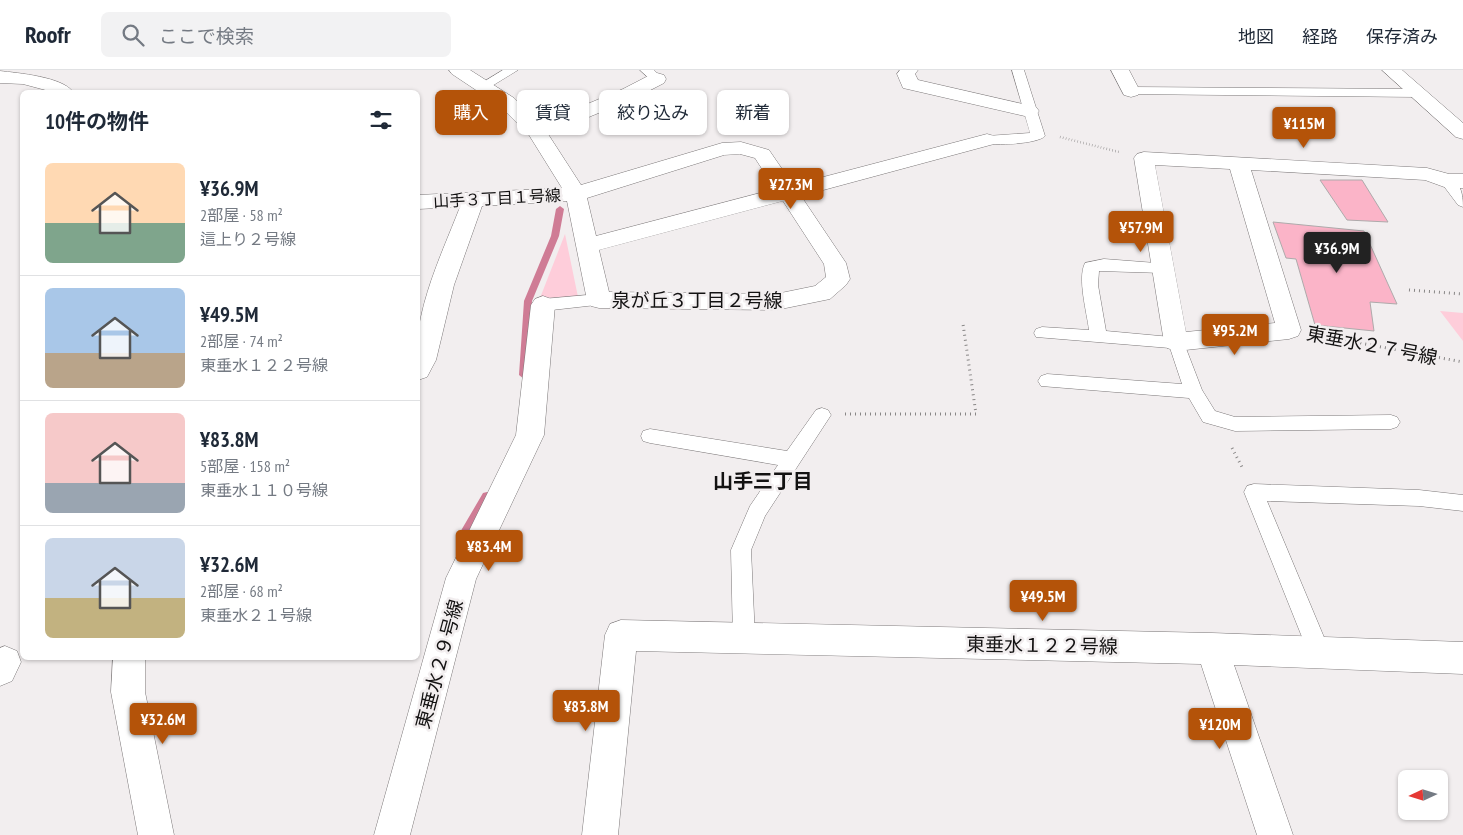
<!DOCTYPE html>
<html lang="ja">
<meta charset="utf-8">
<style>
:root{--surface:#fff;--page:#f2f2f3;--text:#1f2937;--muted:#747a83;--line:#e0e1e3;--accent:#b45309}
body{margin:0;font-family:"PT Sans Narrow","Noto Sans JP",sans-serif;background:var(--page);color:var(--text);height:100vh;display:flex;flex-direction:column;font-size:19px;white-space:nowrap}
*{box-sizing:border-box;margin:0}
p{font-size:16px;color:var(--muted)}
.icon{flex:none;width:28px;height:28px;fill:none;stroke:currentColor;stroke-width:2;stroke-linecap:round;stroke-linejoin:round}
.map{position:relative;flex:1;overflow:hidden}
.side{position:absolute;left:20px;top:20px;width:400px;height:570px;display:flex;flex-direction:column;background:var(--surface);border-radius:8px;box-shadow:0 1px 4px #0004}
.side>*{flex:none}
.top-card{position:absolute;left:435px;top:20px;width:475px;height:45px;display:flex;gap:10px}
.needle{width:32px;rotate:266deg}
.controls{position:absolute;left:1398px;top:700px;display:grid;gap:10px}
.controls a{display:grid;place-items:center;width:50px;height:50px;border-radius:8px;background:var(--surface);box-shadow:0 1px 4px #0004;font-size:25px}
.price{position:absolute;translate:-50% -42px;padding:0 11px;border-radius:5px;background:var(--accent);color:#fff;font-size:16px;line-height:32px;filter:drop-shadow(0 1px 2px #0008)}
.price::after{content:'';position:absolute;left:50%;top:30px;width:15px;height:11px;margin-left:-8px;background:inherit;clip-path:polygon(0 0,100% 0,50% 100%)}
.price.on{background:#222;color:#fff}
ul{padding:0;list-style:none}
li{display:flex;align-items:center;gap:15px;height:125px;padding:0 25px}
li+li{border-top:1px solid var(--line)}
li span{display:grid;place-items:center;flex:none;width:140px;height:100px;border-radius:8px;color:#555}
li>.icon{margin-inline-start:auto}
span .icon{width:60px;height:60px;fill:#fffc;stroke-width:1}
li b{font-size:21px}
h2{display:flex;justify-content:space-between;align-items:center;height:60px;padding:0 25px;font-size:21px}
.tag{padding:0 18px;border-radius:8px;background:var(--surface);box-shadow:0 1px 4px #0004;font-size:18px;line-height:45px}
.tag.on{background:var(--accent);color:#fff}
header{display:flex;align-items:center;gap:30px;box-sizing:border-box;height:70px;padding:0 25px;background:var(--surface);border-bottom:1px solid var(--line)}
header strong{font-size:24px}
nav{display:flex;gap:28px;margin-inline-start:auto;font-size:18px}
.search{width:350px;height:45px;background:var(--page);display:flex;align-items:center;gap:12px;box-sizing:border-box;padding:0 18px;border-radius:8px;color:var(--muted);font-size:19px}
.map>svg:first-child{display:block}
.green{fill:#fecdda}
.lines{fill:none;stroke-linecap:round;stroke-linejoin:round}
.stream{fill:#cf7c95;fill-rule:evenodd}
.building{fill:#fbb4c8;stroke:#aeaaab}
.service-casing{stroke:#7c7879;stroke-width:1}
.minor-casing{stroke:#7c7879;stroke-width:1}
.path-far1{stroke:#888686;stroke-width:2.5;stroke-dasharray:0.5 2.5;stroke-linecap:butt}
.path{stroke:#888686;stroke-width:3;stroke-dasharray:1 4;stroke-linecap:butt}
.service{fill:#fff;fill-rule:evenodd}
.minor{fill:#fff;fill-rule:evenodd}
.labels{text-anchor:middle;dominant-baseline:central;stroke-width:5;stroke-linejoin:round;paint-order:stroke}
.far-street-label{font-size:16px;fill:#131212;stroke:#f2eeef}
.street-label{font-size:19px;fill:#131212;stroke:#f2eeef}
.neighbourhood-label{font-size:20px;font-weight:bold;fill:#131212;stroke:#f2eeef}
</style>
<header>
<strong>Roofr</strong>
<div class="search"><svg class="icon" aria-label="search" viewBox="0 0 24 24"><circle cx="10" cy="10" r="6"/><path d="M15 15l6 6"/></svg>ここで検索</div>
<nav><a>地図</a><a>経路</a><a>保存済み</a></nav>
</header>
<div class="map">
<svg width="1463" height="765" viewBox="0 0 1463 765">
<rect width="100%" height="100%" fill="#f2eeef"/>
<!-- green -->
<path class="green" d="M565,164l13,63 -38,1z
M1440,241l23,2v28z"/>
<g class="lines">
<!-- stream -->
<path class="stream" d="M560,136l4,3 -5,27 -27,65 -3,74 -5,4 -5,-4 5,-74 27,-65 5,-27z
M487,422l4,1 1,3 -1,3 -24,41 -4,2 -4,-2 -1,-3 1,-3 24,-41z"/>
</g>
<!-- building -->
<path class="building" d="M1320,110h42l26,42 -41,-2z
M1273,152l91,9 33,73 -27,-2 4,29 -59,-6 -19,-66 -10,-1z"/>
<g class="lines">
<defs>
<path id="service" d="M503,0h15l-31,19h-8l-2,-3z
M640,0h14l9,9 -2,3h-8z
M1012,0h12l21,66c-7,8 -51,10 -63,7l-2,-3 2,-3 5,-1 43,-3z
M1131,17l287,2 6,4 -6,4 -292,-3 -1,-3z
M1447,107c14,3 16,18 16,30l-5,-2 -18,-24 2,-3z
M1104,189l65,5 2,4 -2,4 -6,1 -64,-2 -1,14 8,46 76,7 20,52 13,21 20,6 156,-2 6,2 3,5 -3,5 -6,2 -156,2 -32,-9 -14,-24 -148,-12 -3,-5 3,-5 6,-2 135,10 -12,-36 -134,-11 -2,-4 2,-4 6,-2 47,3c-2,-17 -12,-52 -4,-67z
M599,224l6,2 2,4 -2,4 -62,7 -6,-2 -2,-4 2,-4 6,-2z
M822,338l6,2 3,5 -66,101 -14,34 4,88 -3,7 -8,3 -8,-3 -3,-7 -2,-88 19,-44 28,-41 -128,-22 -7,-2 -2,-5 2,-5 7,-2 137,22 29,-41z
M1254,414l165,6 44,5v16l-44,-5 -152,-5 64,153 -3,8 -8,3 -8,-3 -68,-170 3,-6z"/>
<path id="minor" d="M449,0h21l44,28 26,26 83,-35 27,-14 7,-2 7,2 2,4 -2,4 -27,14 -89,37 33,51 141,-42 19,-1 28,8 24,35 194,-51 7,2 3,4 -3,4 -193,52 45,67 4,16 -4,6 -16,14 -54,11 -177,-2 -8,-2 -4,-6 -20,-99 -85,5 -28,79 -18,75 -9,17 -9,3c-9,-60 21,-119 42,-173l-42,2v-14l144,-7 -33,-53 -29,-29 -48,-32zM740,84l15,4 20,31 -179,47 -9,-38 137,-43zM783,131l41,63 2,13 -11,9 -39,8 -167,-2 -10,-42z
M900,0h18l-3,4 3,6 118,27 3,4 -3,4 -7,2 -126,-29 -6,-14z
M1111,0h18l11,21 -2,4 -7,2 -7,-2z
M1382,0h20l61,53v16l-7,-2z
M0,1c18,2 63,6 73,21h-20l-30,-8 -23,-1z
M1144,82l283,16 22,6h14v14h-16l-22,-8 -174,-10 50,160 -3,6 -9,3 -113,12 -9,-3 -3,-6 -30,-184 3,-4zM1155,95l75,4 45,154 -89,9z
M543,226l8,3 4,6 -11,130 -68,144 -66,256h-36l72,-257 70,-143 15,-130 4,-6z
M621,550l591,13 251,9v32l-229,-9 59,170h-36l-56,-171 -565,-13 -18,184h-36l23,-200 5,-11z
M5,576l12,5 4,11 -9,19 -12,5v-38z
M113,588h32v34l29,143h-36l-27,-143z"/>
</defs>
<!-- service casing -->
<use href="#service" class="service-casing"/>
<!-- minor casing -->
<use href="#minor" class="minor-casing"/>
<!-- path-far1 -->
<path class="path-far1" d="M1060,67l59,15"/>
<!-- path -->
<path class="path" d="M1409,220l54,4
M1316,265l147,27
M845,344h131l-13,-90
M1232,378l11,21"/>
<!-- service -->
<use href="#service" class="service"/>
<!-- minor -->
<use href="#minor" class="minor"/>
</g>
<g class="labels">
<!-- far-street labels -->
<g class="far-street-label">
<text transform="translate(497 128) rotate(-3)">山手３丁目１号線</text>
</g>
<!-- street labels -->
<g class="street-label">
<text x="697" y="230">泉が丘３丁目２号線</text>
<text transform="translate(1372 275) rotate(11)">東垂水２７号線</text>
<text transform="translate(1042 575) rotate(1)">東垂水１２２号線</text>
<text transform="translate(439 594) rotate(-75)">東垂水２９号線</text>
</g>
<!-- neighbourhood labels -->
<g class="neighbourhood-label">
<text x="763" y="411">山手三丁目</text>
</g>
</g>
</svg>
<div class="controls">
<a><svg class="needle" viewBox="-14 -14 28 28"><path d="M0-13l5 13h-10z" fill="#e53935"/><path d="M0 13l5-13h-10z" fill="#747a83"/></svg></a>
</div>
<b class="price" style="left:1304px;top:79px">¥115M</b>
<b class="price" style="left:791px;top:140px">¥27.3M</b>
<b class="price" style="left:1141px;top:183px">¥57.9M</b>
<b class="price on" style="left:1337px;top:204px">¥36.9M</b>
<b class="price" style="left:1235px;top:286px">¥95.2M</b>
<b class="price" style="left:489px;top:502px">¥83.4M</b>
<b class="price" style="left:1043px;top:552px">¥49.5M</b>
<b class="price" style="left:586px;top:662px">¥83.8M</b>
<b class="price" style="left:163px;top:675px">¥32.6M</b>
<b class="price" style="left:1220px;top:680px">¥120M</b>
<div class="top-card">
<a class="tag on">購入</a>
<a class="tag">賃貸</a>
<a class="tag">絞り込み</a>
<a class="tag">新着</a>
</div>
<section class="side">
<h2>10件の物件<svg class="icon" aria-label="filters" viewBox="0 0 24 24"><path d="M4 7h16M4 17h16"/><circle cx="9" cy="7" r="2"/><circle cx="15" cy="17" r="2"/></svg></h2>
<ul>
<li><span style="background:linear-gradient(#ffd9b3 60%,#7fa58c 0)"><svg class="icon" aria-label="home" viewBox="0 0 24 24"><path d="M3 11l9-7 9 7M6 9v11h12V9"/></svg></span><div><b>¥36.9M</b><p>2部屋 · 58 m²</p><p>這上り２号線</p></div></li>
<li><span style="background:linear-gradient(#a9c7e8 65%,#b9a48a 0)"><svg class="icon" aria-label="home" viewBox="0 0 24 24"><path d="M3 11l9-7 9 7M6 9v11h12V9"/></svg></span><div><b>¥49.5M</b><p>2部屋 · 74 m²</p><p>東垂水１２２号線</p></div></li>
<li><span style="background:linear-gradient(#f6c9c9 70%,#9aa5b1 0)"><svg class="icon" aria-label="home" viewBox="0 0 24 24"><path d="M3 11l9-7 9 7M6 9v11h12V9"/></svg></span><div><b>¥83.8M</b><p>5部屋 · 158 m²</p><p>東垂水１１０号線</p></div></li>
<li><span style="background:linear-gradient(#c9d6e8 60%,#c2b280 0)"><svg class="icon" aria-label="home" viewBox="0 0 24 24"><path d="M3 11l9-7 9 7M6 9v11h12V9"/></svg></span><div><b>¥32.6M</b><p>2部屋 · 68 m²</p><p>東垂水２１号線</p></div></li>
</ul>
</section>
</div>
